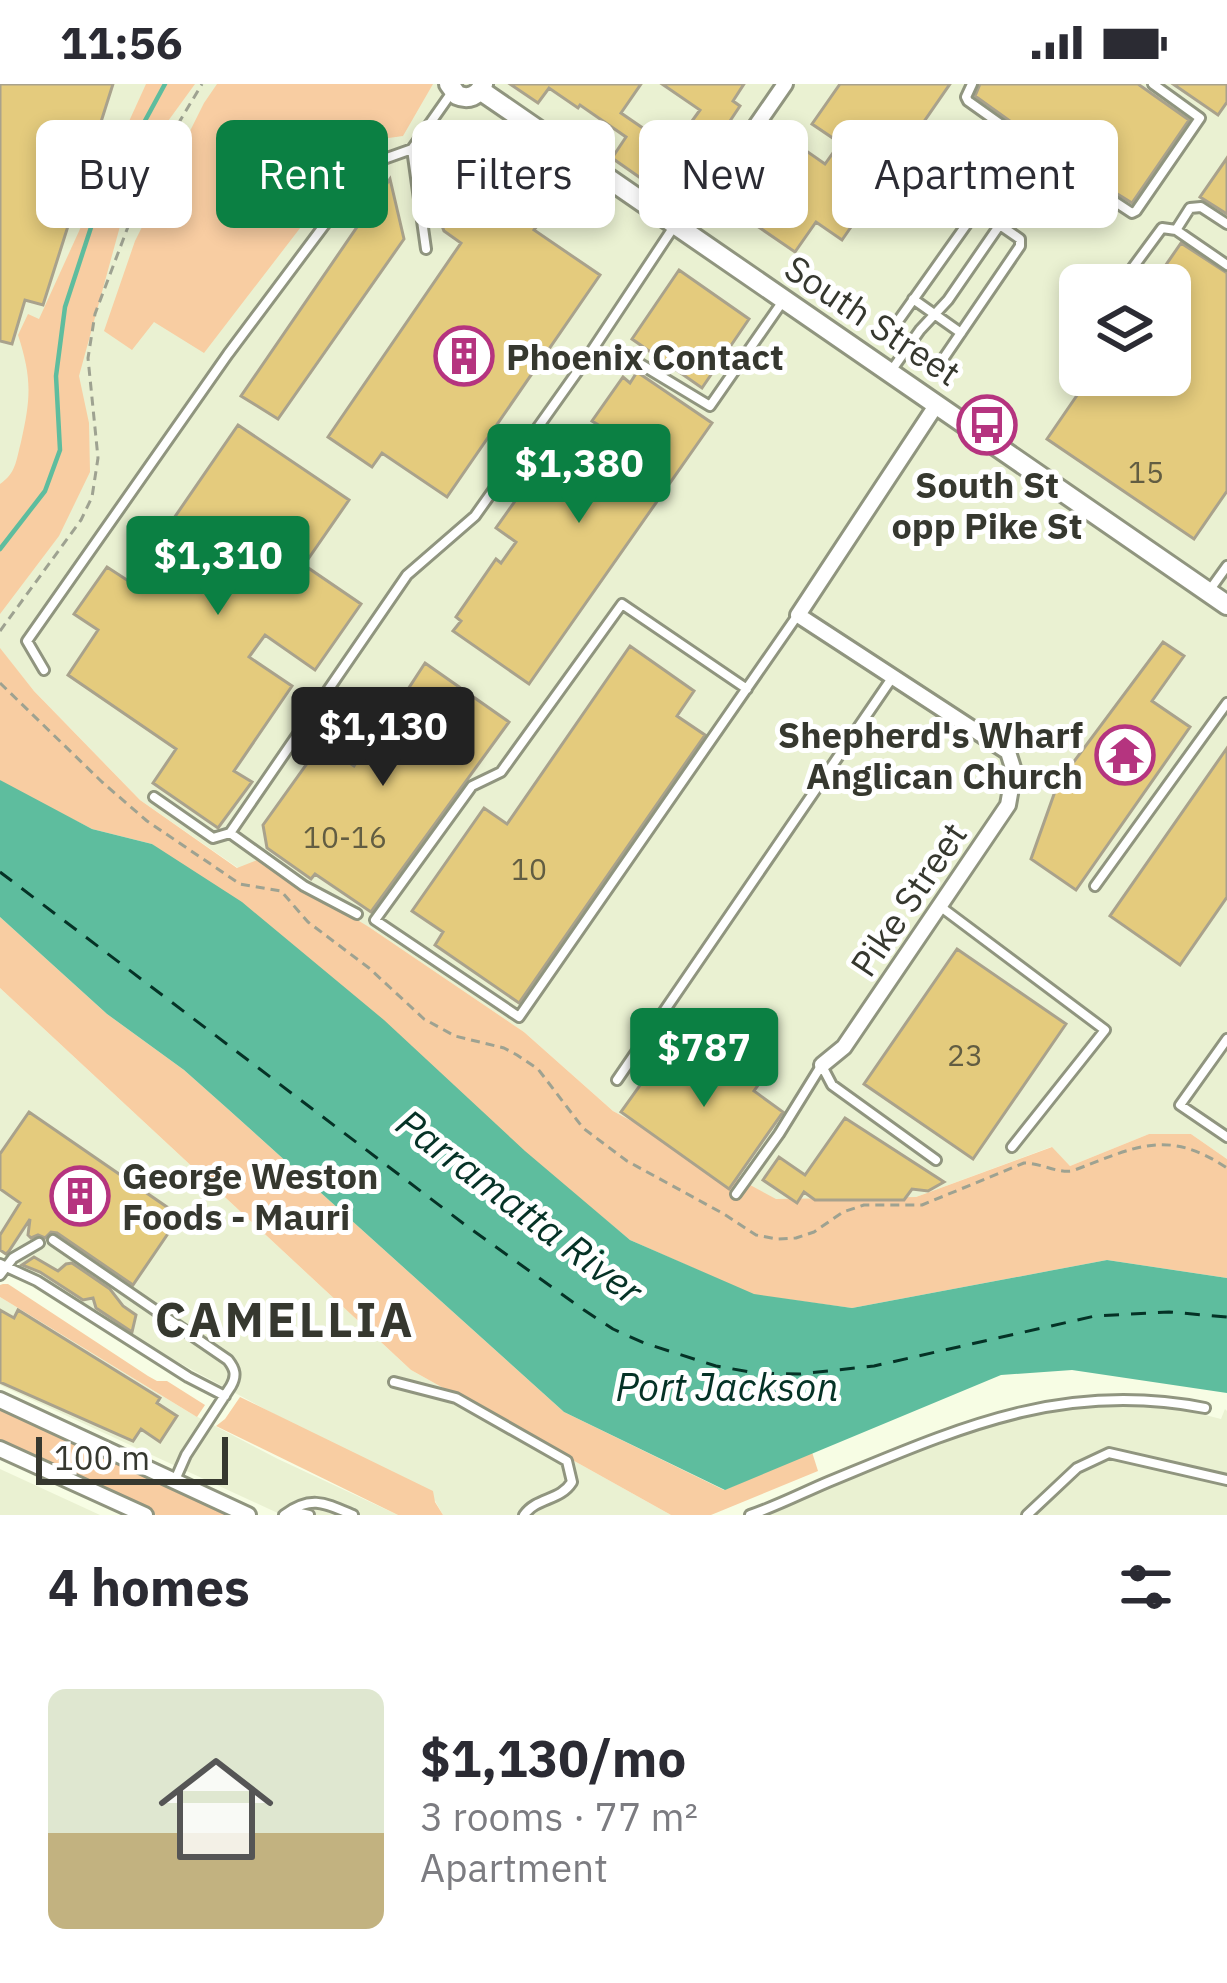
<!DOCTYPE html>
<meta charset="utf-8">
<style>
:root{--surface:#fff;--page:#f2f2f3;--text:#2b2b33;--muted:#7c7c81;--accent:#0b8043}
body{margin:0;font-family:"IBM Plex Sans",sans-serif;background:var(--page);color:var(--text);height:100vh;display:flex;flex-direction:column;font-size:45px;white-space:nowrap}
*{box-sizing:border-box;margin:0}
p{font-size:39px;color:var(--muted)}
.icon{flex:none;width:66px;height:66px;fill:none;stroke:currentColor;stroke-width:2;stroke-linecap:round;stroke-linejoin:round}
.map{position:relative;height:1431px;overflow:hidden}
.details{display:flex;flex-direction:column;background:var(--surface);flex:1}
.details>*{flex:none}
.guide{position:absolute;left:36px;top:36px;width:1155px;height:108px;display:flex;gap:24px}
.fabs{position:absolute;left:1059px;top:180px;display:grid;gap:24px}
.fabs a{display:grid;place-items:center;width:132px;height:132px;border-radius:18px;background:var(--surface);box-shadow:0 6px 18px #0003;font-size:60px}
.scale{position:absolute;left:36px;bottom:30px;width:192px;box-sizing:border-box;padding-left:12px;border:6px solid #36382f;border-top:0;font-size:33px;line-height:42px;white-space:nowrap;color:#36382f;-webkit-text-stroke:9px #fff;paint-order:stroke}
.price{position:absolute;translate:-50% -102px;padding:0 27px;border-radius:12px;background:var(--accent);color:#fff;font-size:39px;line-height:78px;filter:drop-shadow(0 3px 6px #0008)}
.price::after{content:'';position:absolute;left:50%;top:72px;width:36px;height:27px;margin-left:-18px;background:inherit;clip-path:polygon(0 0,100% 0,50% 100%)}
.price.active{background:#222;color:#fff}
ul{padding:0;list-style:none}
li{display:flex;align-items:center;gap:36px;height:300px;padding:0 48px}
li span{display:grid;place-items:center;flex:none;width:336px;height:240px;border-radius:18px;color:#555}
li>.icon{margin-inline-start:auto}
span .icon{width:144px;height:144px;fill:#fffc;stroke-width:1}
li b{font-size:51px}
h2{display:flex;justify-content:space-between;align-items:center;height:144px;padding:0 48px;font-size:51px}
.tag{padding:0 42px;border-radius:18px;background:var(--surface);box-shadow:0 6px 18px #0003;font-size:42px;line-height:108px}
.tag.active{background:var(--accent);color:#fff}
.status{display:flex;justify-content:space-between;align-items:center;height:84px;padding:0 60px;background:var(--surface);direction:ltr}
.status svg{height:33px;fill:currentColor}
.map>svg:first-child{display:block}
.built{fill:#eaf1d2;fill-rule:evenodd}
.green{fill:#f8cda2}
.water{fill:#5ebd9e}
.lines{fill:none;stroke-linecap:round;stroke-linejoin:round}
.stream{stroke:#5ebd9e;stroke-width:4.5}
.ferry{stroke:#053226;stroke-width:3;stroke-dasharray:15 12;stroke-linecap:butt}
.building{fill:#e4cb7d;stroke:#a9a28c;stroke-width:3}
.service-casing{stroke:#90957f;stroke-width:14}
.minor-casing{stroke:#90957f;stroke-width:20}
.tertiary-casing{stroke:#90957f;stroke-width:24}
.path{stroke:#9ea291;stroke-width:3;stroke-dasharray:9 6;stroke-linecap:butt}
.service{stroke:#fff;stroke-width:8}
.minor{stroke:#fff;stroke-width:14}
.tertiary{stroke:#fff;stroke-width:18}
.labels{text-anchor:middle;dominant-baseline:central;stroke-width:10;stroke-linejoin:round;paint-order:stroke}
.number-label{font-size:30px;fill:#625d42}
.street-label{font-size:36px;fill:#36382f;stroke:#fff}
.poi-label{font-size:36px;font-weight:bold;fill:#36382f;stroke:#fff;text-anchor:start}
.water-label{font-size:39px;font-style:italic;fill:#053226;stroke:#fff}
.district-label{font-size:48px;font-weight:bold;letter-spacing:3px;fill:#36382f;stroke:#fff}
</style>
<div class="status"><b>11:56</b><svg viewBox="0 0 49 12"><path d="M0 12V9h3v3zM5 12V6h3v6zM10 12V3h3v9zM15 12V0h3v12zM26 1h20v11H26zM47 4h2v5h-2z"/></svg></div>
<div class="map">
<svg width="1227" height="1431" viewBox="0 0 1227 1431">
<rect width="100%" height="100%" fill="#f7fde4"/>
<!-- built -->
<path class="built" d="M0,0h1227v1075l-36,-25h-42l-79,32 -19,-19 -135,50 -140,3 -163,-89 -89,-79 -155,-105 -131,-59 -98,-68 -106,-109 -34,-42zM1080,201h90v90h-90z
M0,904l411,382 260,145h-228l-8,-14 -261,-141 -174,-108z
M0,1213l192,117 86,45 120,56h-116l-282,-130z
M1133,1319l37,3 51,13 4,-10 2,2v104h-469l213,-84 113,-27z
M0,1385l100,46h-100z"/>
<!-- green -->
<path class="green" d="M146,0h49l-40,55 -27,58 -49,179 10,47 1,49 -31,64 -59,78v-130c16,-11 16,-23 21,-42 10,-44 11,-64 -3,-107l10,-21 11,5z
M217,0h216l-30,52 -36,5 -163,212 -50,-31 -22,28 -28,-19 31,-90 69,-138z
M0,564l34,43 106,109 97,68 20,-8 112,67 155,105 89,79 163,88 140,-2 136,-50 18,19 79,-32h42l36,25v119l-120,-18 -255,48 -98,-13 -124,-55 -478,-396 -60,-15 -88,-45 -4,-4z
M0,833l107,97 77,56 45,40 335,302 160,78 88,-38 6,19 -107,44h-40l-260,-145 -411,-382z
M3,1200h5l140,92 9,5h10l38,24 -8,12 -5,-3 -192,-117v-12z
M240,1313l193,94 2,11 8,13h-45l-182,-89 9,-7z
M0,1324l230,107h-74l-156,-72z"/>
<!-- water -->
<path class="water" d="M0,696l92,49 60,15 90,58 142,118 141,131 105,89 124,54 98,14 255,-48 120,18v115l-155,-23 -71,5 -276,115 -161,-78 -335,-302 -45,-40 -77,-56 -107,-97z"/>
<g class="lines">
<!-- stream -->
<path class="stream" d="M0,465l45,-58 15,-41 -4,-74 9,-69 32,-98 68,-125"/>
<!-- ferry -->
<path class="ferry" d="M0,788l468,355 116,83 29,19 31,14 72,23 40,7 44,1 74,-8 221,-50 74,-4 58,5"/>
</g>
<!-- building -->
<path class="building" d="M0,0h113l-70,221 -18,-5 -13,44 -12,-3z
M510,0h131l-20,29 64,44 11,-17 -12,-8 16,-22 -38,-26h82l-11,17 7,5 -18,27 5,3 -48,69 -67,-47 14,-21 -46,-32 -2,3 -29,-20 -11,15z
M840,0h110l-108,156 -26,-18 -21,30 -64,-44 51,-74 43,30 15,-21 -28,-19z
M980,0h158l51,36 -57,83 -55,-34 -102,-73z
M1173,0h54v18l-9,13z
M476,68l77,52 -19,26 66,45 -153,222 -65,-44 -10,14 -44,-30 133,-194 -17,-12 -9,-23z
M1227,74v56l-27,-17z
M390,95l14,60 -126,180 -37,-23z
M1181,159l46,30v218l-33,48 -147,-100 44,-64h79v-90h-18z
M679,186l70,49 -47,69 -70,-49z
M637,288l75,51 -183,261 -76,-53 8,-10 -5,-4 40,-58 5,4 15,-21 -20,-14 29,-41 16,11 37,-55 6,5 16,-22 -8,-5 31,-44 7,6z
M238,341l111,75 -45,65 57,39 -46,66 -50,-35 -16,22 43,29 -58,85 18,11 -34,46 -65,-45 23,-34 -108,-74 30,-45 -24,-16 33,-47 23,15z
M1163,558l21,14 -32,45 38,26 -114,163 -45,-31 27,-76z
M630,562l64,45 -17,25 28,19 -186,268 -84,-58 8,-13 -31,-21 72,-103 23,16z
M425,579l84,59 -138,190 -56,-38 -4,5 -44,-31 -4,-23 58,-81 33,22 16,-23 -13,-9 26,-38 14,10z
M1227,664v149l-47,68 -70,-49z
M957,865l109,75 -93,135 -109,-75z
M676,951l33,23 6,-9 46,32 -7,10 29,21 -54,77 -108,-77z
M29,1028l151,104 -47,69 -76,-52 -6,-1 -6,6 -7,-3 -7,3 -3,-3 2,-16 -21,32 -3,3 -6,-4v-15l20,-32 -20,-14v-35z
M845,1034l99,64 -16,9 -16,-2 -8,11h-89l-11,-8 -7,11 -34,-23 16,-23 26,18z
M34,1173l24,14 8,-7 6,-1 38,26 13,17 13,9 -4,17 -36,-24 -3,-10 -10,2 -43,-28 -18,-7z
M0,1226l14,8 4,-8 142,88 -3,5 20,13 -17,26 -19,-13 -8,12 -133,-59z"/>
<g class="lines">
<defs>
<path id="service" d="M972,0l-6,13 2,4 45,32 28,32 41,15 50,33 4,-2 64,-93 -47,-34
M1176,146l14,-22 11,-1 26,17
M426,165l-14,-100 40,-57
M1120,201l42,-57 14,2 51,35
M913,215l48,34
M891,247l83,-117 7,-2 39,27v7l-81,119
M585,277l52,1 73,44 73,-105
M891,287l29,-41 28,-30 93,-135
M1209,507l18,-25
M44,586l-17,-29 201,-287 142,-190 42,-15
M747,605l-125,-85 -121,168 -29,14 -97,134 144,97 278,-401
M154,713l59,41 17,-5
M1095,802l132,-183
M941,823l164,123 -93,117
M357,830l-53,-28 -74,-53 177,-258 68,-59 110,-155 90,-136
M1227,955l-47,66 47,32
M822,982l10,19 104,75
M617,996l275,-402
M736,1110l43,-60 42,-68
M53,1156l175,120c7,9 9,15 3,26l-45,69 -11,25
M0,1180l37,17 151,96 37,19
M0,1191l13,-17 26,-15
M394,1298l62,16 111,63 5,21c-12,19 -35,15 -48,33
M291,1427l18,4
M284,1431c27,-20 41,-12 69,0
M750,1431c27,-9 52,-22 78,-33 129,-53 234,-102 377,-74
M1027,1431l50,-47 32,-15 118,27"/>
<path id="minor" d="M684,146l101,-146
M822,981l22,-18 164,-242 6,-34 -6,-19 -210,-137 139,-211
M0,1316l248,115
M0,1365l145,66"/>
<path id="tertiary" d="M449,0l8,11c11,5 22,1 26,-11
M480,6l747,515"/>
</defs>
<!-- service casing -->
<use href="#service" class="service-casing"/>
<!-- minor casing -->
<use href="#minor" class="minor-casing"/>
<!-- tertiary casing -->
<use href="#tertiary" class="tertiary-casing"/>
<!-- path -->
<path class="path" d="M0,547l81,-111 11,-23 6,-39 -10,-100 7,-44 42,-111 32,-64 33,-55
M0,599l102,99 45,39 93,63 41,7 27,31 61,46 55,51 31,17 49,12 13,7 21,14 45,59 44,33 97,53 32,21 21,4 19,-1 18,-6 29,-20 21,-7h58l102,-42c17,0 32,10 48,8 62,-23 94,-44 155,-3"/>
<!-- service -->
<use href="#service" class="service"/>
<!-- minor -->
<use href="#minor" class="minor"/>
<!-- tertiary -->
<use href="#tertiary" class="tertiary"/>
</g>
<!-- icons -->
<defs>
<symbol id="building-ring" viewBox="-11 -11 22 22"><circle r="9.5" fill="#fff" stroke="#b5347f" stroke-width="1.5"/><path d="M-4-6H4V6H1V3H-1V6H-4ZM-2.5-4.3h1.7v1.8h-1.7ZM.8-4.3h1.7v1.8H.8ZM-2.5-1h1.7V.8h-1.7ZM.8-1h1.7V.8H.8Z" fill="#b5347f"/></symbol>
<symbol id="bus-ring" viewBox="-11 -11 22 22"><circle r="9.5" fill="#fff" stroke="#b5347f" stroke-width="1.5"/><path d="M-5-6H5V4H4V6H2V4H-2V6H-4V4H-5ZM-3.5-4V0h7V-4ZM-3.5 1.2v1.5H-2V1.2ZM2 1.2v1.5H3.5V1.2Z" fill="#b5347f"/></symbol>
<symbol id="temple-ring" viewBox="-11 -11 22 22"><circle r="9.5" fill="#fff" stroke="#b5347f" stroke-width="1.5"/><path d="M0-6L5-2H3V0L6.5 2.5H4V6H1.5V3h-3V6H-4V2.5H-6.5L-3 0V-2H-5Z" fill="#b5347f"/></symbol>
</defs>
<g fill-rule="evenodd">
<use href="#building-ring" x="431" y="239" width="66" height="66"/>
<use href="#bus-ring" x="954" y="308" width="66" height="66"/>
<use href="#temple-ring" x="1092" y="638" width="66" height="66"/>
<use href="#building-ring" x="47" y="1079" width="66" height="66"/>
</g>
<g class="labels">
<!-- number labels -->
<g class="number-label">
<text x="1146" y="387">15</text>
<text x="345" y="752">10-16</text>
<text x="529" y="784">10</text>
<text x="965" y="970">23</text>
</g>
<!-- street labels -->
<g class="street-label">
<text transform="translate(873 236) rotate(34)">South Street</text>
<text transform="translate(908 815) rotate(-56)">Pike Street</text>
</g>
<!-- poi labels -->
<g class="poi-label">
<text x="506" y="272">Phoenix Contact</text>
<text x="987" y="400" text-anchor="middle">South St<tspan x="987" dy="41">opp Pike St</tspan></text>
<text x="1083" y="650" text-anchor="end">Shepherd's Wharf<tspan x="1083" dy="41">Anglican Church</tspan></text>
<text x="122" y="1091">George Weston<tspan x="122" dy="41">Foods - Mauri</tspan></text>
</g>
<!-- water labels -->
<g class="water-label">
<text transform="translate(520 1122) rotate(37)">Parramatta River</text>
<text x="727" y="1302">Port Jackson</text>
</g>
<!-- district labels -->
<g class="district-label">
<text x="285" y="1235">CAMELLIA</text>
</g>
</g>
</svg>
<div class="fabs">
<a><svg class="icon" aria-label="layers" viewBox="0 0 24 24"><path d="M12 4l9 5-9 5-9-5zM3 14l9 5 9-5"/></svg></a>
</div>
<div class="scale">100 m</div>
<b class="price" style="left:579px;top:442px">$1,380</b>
<b class="price" style="left:218px;top:534px">$1,310</b>
<b class="price active" style="left:383px;top:705px">$1,130</b>
<b class="price" style="left:704px;top:1026px">$787</b>
<div class="guide">
<a class="tag">Buy</a>
<a class="tag active">Rent</a>
<a class="tag">Filters</a>
<a class="tag">New</a>
<a class="tag">Apartment</a>
</div>
</div>
<section class="details">
<h2>4 homes<svg class="icon" aria-label="filters" viewBox="0 0 24 24"><path d="M4 7h16M4 17h16"/><circle cx="9" cy="7" r="2"/><circle cx="15" cy="17" r="2"/></svg></h2>
<ul>
<li><span style="background:linear-gradient(#dfe7d0 60%,#c2b280 0)"><svg class="icon" aria-label="home" viewBox="0 0 24 24"><path d="M3 11l9-7 9 7M6 9v11h12V9"/></svg></span><div><b>$1,130/mo</b><p>3 rooms · 77 m²</p><p>Apartment</p></div></li>
</ul>
</section>
